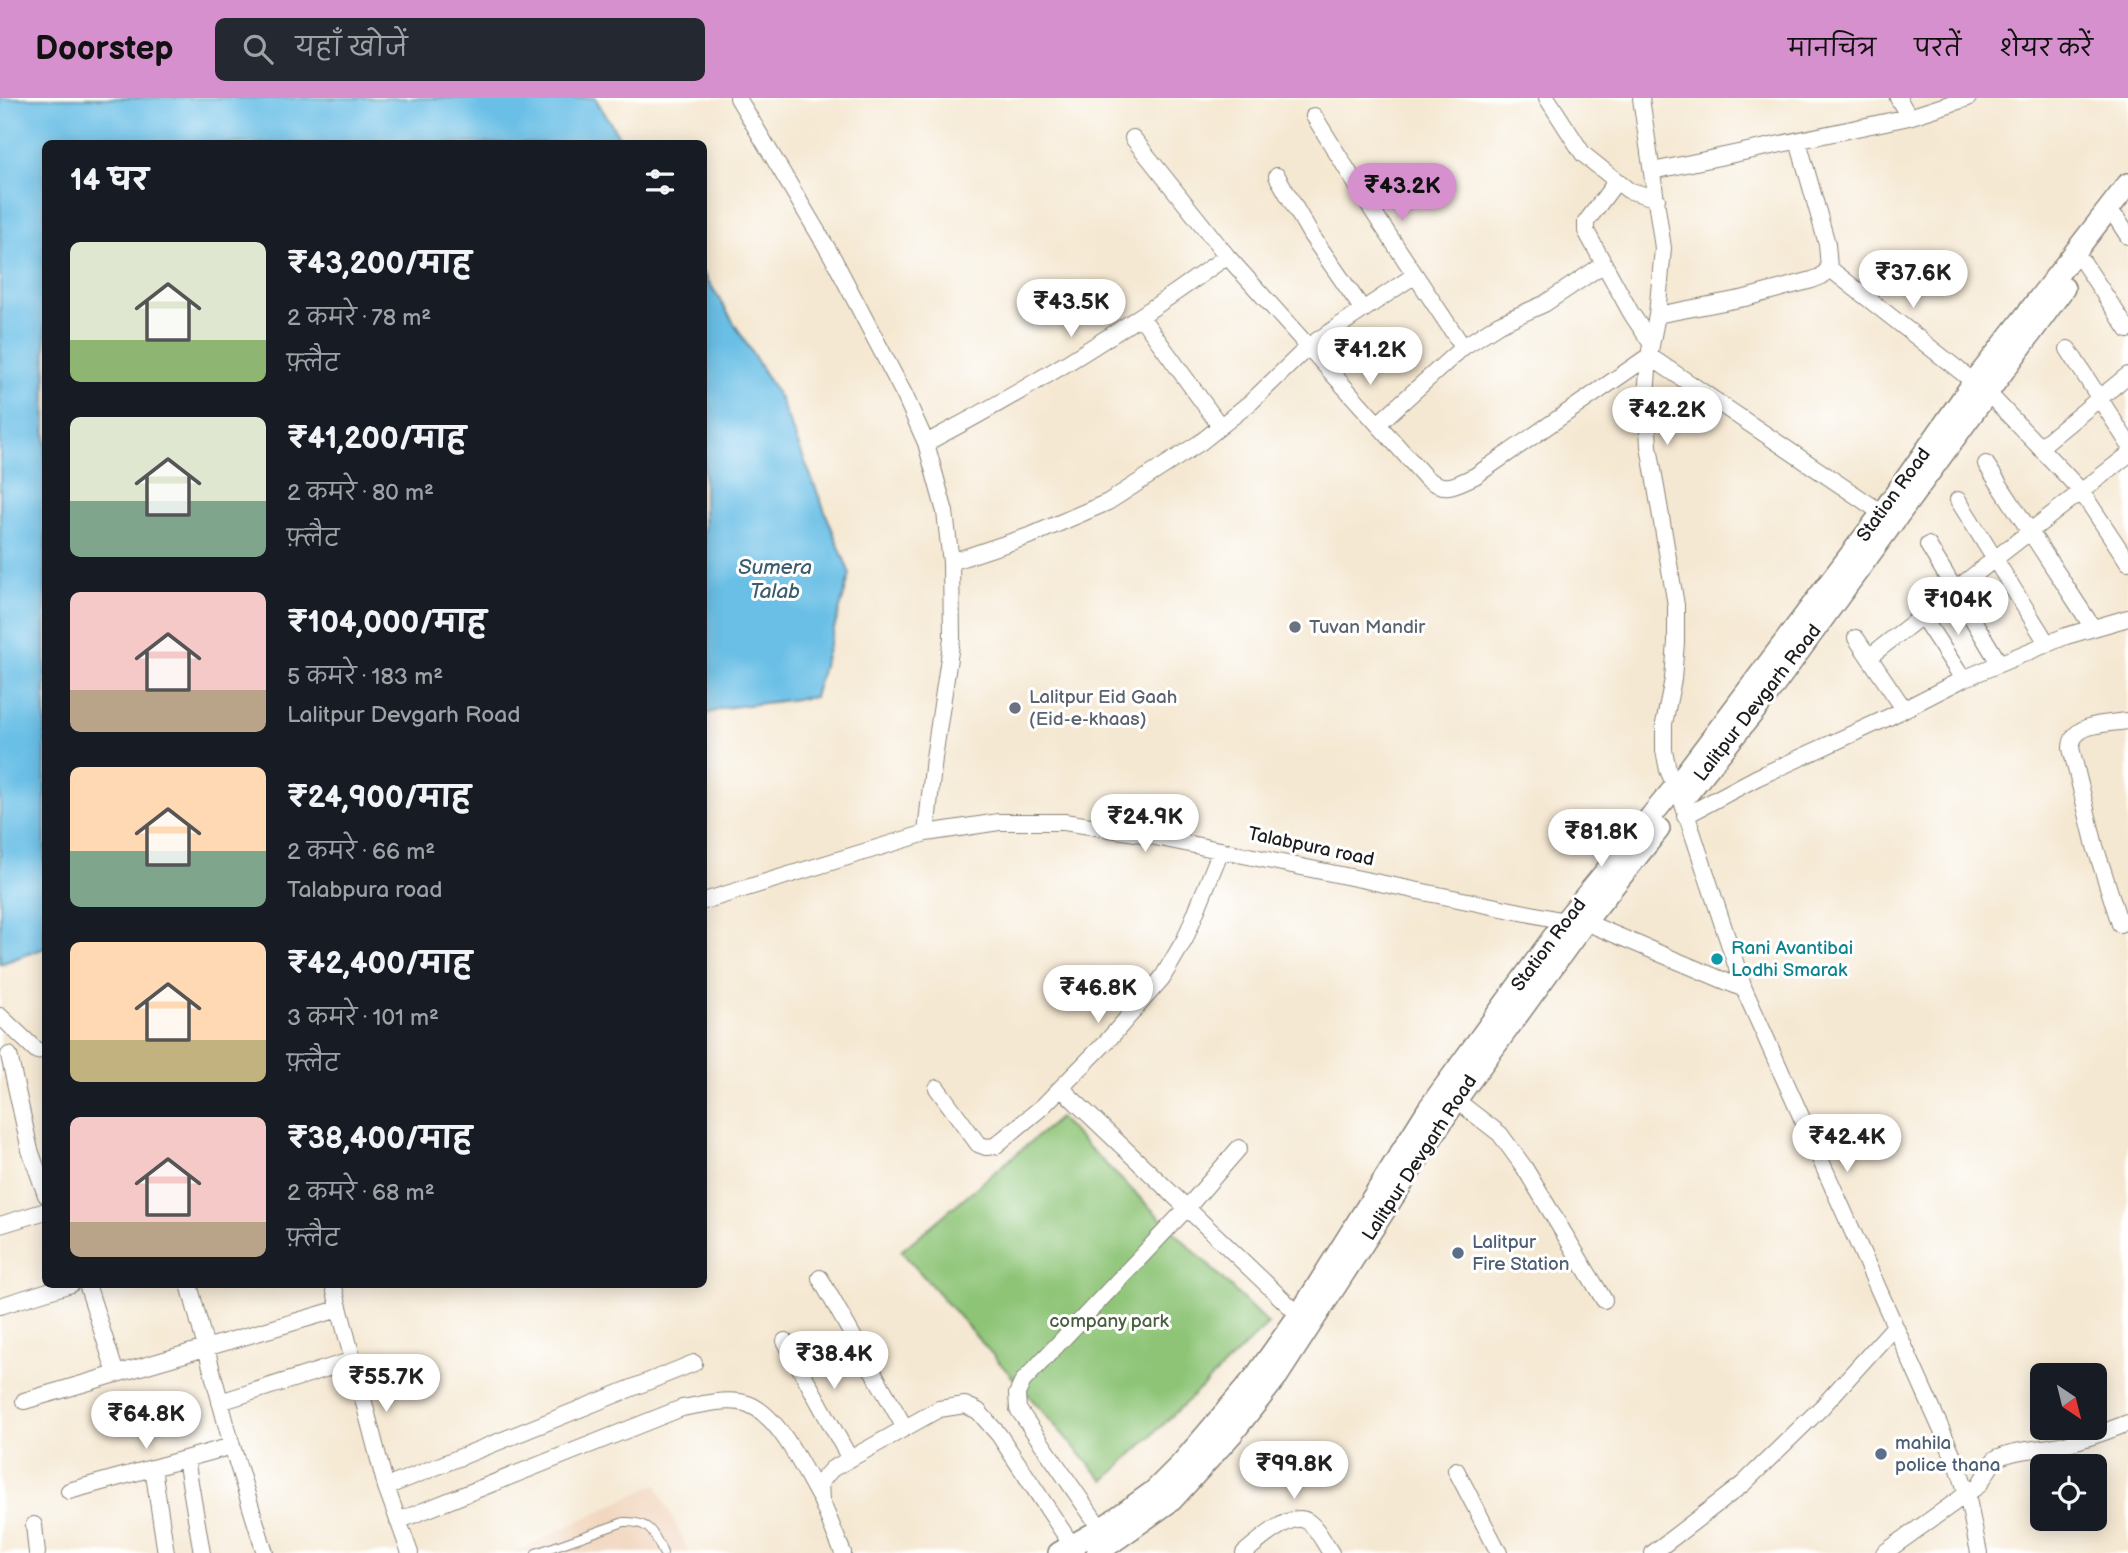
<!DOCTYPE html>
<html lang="hi">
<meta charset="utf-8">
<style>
:root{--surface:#171b24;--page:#242831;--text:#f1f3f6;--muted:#9ea1a6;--accent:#d690ce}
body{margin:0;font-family:"Balsamiq Sans","Playpen Sans Deva",sans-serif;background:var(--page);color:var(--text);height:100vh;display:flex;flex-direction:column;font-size:26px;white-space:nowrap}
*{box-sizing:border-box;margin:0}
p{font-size:23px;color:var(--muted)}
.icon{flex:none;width:38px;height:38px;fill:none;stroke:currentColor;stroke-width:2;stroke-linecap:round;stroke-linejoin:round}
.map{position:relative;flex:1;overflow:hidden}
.details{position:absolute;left:42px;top:42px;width:665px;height:1148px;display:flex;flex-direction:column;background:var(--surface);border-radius:10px;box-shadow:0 4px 18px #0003}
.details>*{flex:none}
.needle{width:46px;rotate:145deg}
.buttons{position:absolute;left:2030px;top:1265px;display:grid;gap:14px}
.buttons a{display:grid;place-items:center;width:77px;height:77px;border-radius:10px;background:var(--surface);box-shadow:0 4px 18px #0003;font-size:35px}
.price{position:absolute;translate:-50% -60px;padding:0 16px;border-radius:24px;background:#fff;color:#222;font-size:23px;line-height:46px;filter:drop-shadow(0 2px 4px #0008)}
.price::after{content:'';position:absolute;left:50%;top:42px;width:21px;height:16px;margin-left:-10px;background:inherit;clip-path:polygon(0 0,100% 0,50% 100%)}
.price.current{background:var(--accent);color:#111}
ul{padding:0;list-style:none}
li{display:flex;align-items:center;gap:21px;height:175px;padding:0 28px}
li span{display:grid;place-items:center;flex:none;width:196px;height:140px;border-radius:10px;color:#555}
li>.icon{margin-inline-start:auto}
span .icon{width:84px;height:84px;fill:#fffc;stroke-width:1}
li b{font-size:30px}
h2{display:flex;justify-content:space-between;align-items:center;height:84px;padding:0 28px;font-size:30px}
header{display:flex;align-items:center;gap:42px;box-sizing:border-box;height:98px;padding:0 35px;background:var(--accent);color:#111}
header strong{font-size:33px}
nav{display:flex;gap:38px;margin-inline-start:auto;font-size:24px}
.search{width:490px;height:63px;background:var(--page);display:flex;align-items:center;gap:18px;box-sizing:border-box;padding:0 24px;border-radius:10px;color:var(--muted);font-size:26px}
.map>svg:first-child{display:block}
.built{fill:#f1d5bd}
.green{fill:#8dc476;stroke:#547049;stroke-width:2}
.water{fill:#6abfe6;stroke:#436e81;stroke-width:2}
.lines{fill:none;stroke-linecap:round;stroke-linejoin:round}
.lane-casing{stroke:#888277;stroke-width:10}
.street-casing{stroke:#888277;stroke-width:18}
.secondary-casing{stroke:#888277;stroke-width:24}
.lane{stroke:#fff;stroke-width:8}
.street{stroke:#fff;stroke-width:16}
.secondary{stroke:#fff;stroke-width:21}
.worship-dot{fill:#6b7280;stroke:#fff;stroke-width:2.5}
.culture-dot{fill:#0f9aa8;stroke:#fff;stroke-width:2.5}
.service-dot{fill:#5c6f8a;stroke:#fff;stroke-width:2.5}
.labels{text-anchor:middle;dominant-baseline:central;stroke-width:6;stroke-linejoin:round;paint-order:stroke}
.street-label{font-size:19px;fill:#1c1c1c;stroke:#fff}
.worship-label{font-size:19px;fill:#5b616d;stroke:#fff;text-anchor:start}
.culture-label{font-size:19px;fill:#0d838f;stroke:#fff;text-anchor:start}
.service-label{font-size:19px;fill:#4e5e75;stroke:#fff;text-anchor:start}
.park-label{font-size:19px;fill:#495f40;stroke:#fff}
.water-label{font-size:21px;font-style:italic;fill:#3b5d6d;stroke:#fff}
</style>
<header>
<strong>Doorstep</strong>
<div class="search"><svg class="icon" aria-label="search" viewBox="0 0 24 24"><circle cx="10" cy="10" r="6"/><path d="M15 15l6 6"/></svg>यहाँ खोजें</div>
<nav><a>मानचित्र</a><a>परतें</a><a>शेयर करें</a></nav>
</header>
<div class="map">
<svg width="2128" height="1455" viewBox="0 0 2128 1455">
<rect width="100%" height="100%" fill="#fff"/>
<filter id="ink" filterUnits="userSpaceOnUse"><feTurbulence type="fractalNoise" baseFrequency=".0143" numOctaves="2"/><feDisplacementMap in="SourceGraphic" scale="14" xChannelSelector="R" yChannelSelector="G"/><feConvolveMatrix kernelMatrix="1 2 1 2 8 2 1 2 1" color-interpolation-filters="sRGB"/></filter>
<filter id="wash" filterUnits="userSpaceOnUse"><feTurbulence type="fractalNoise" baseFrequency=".00686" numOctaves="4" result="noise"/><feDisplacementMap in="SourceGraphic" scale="28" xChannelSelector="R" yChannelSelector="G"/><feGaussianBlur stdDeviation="1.57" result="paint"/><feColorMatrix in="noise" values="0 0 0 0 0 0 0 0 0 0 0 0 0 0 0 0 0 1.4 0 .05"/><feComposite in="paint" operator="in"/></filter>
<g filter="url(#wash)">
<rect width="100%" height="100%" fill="#f5e8d2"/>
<!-- built -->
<path class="built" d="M656,1386l33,69h-177z"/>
<!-- green -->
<path class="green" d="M1059,1020l209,206 -164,157 -203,-230z"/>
<!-- water -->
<path class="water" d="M0,0h595l28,45 -577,1 -1,804 -45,16z
M704,176l75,123 71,177 -36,123 -91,11 -19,7z"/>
</g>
<g filter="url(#ink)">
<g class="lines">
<defs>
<path id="lane" d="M536,1455l88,-31c25,-1 30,10 39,31"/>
<path id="street" d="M738,0l95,160 72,138 21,47 19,69 6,50 1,76 -18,120 -8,75
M1547,0l36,56 45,36 29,9
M1641,0l22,150 -6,67 -8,41 -3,41 3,49 27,159v37l-3,37 -9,45v26l4,20 14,31 62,188 215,480 8,25 12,59
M1898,0l11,19
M1314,18l58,94 91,137
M1133,40l94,118 199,222c21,15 28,7 49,-2l174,-120 233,157
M1653,73l256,-54 59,-19
M1277,78l34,59 52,75
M1616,84l-30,40v9l45,82 20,30
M2117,121l11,17
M2083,164l45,68
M1829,170l145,114
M1657,217l88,-17 67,-18 10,-4 7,-8 -2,-24 -29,-103
M1141,219l79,109
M2068,251l60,94
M1988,295l93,98 47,71
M1378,326l85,-77 36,-23 45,-20 60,-40
M926,345c105,-55 205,-117 301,-187
M2040,349l88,-72
M1986,366l107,164
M1958,402l89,143
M1928,447l71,118
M951,464l81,-27 76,-33 93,-60 50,-40 58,-56 106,-71
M1922,518l41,63
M1856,540l48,71
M1869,559l259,-202
M1685,718l71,-38 131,-60 76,-39 103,-43 62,-18
M704,803l222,-68 73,-11h65l72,11 429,88 20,1 159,67
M2120,826l-25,-78 -24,-98c1,-26 37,-24 57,-27
M0,918l37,35
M9,957l21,95 16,45
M937,990l41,56 8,3 9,-1 47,-39 67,-68 53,-61 23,-39 36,-89
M1061,990l238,227
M1456,1002l44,34 24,33 80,133
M0,1127l46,-14
M820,1180l85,150
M87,1186l29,90
M189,1186l43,162 33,107
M333,1186l53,203 24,66
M0,1208l71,-22
M785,1243l65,118
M24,1303l315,-92
M220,1304l133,-42
M186,1361l16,94
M153,1370l13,85
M1456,1372l43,83
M386,1389l308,-124
M69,1393l163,-45
M398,1423l284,-113c20,-3 45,-11 66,-4 32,12 56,67 73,96
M34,1427l3,28
M1101,1431l-83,-120 -1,-15 6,-13 164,-173 52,-60
M843,1455l-22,-53 -1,-18 12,-13 107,-60 26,-4 13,6 21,24 78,118
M1244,1455c13,-10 46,-42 63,-32 10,6 17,22 24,32
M1653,1455l90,-69 79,-77 73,-81
M1884,1455l95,-68 16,-26c20,-10 43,-9 65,-14 24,-5 45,-13 68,-22"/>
<path id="secondary" d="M1684,700l81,-100 299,-410
M1059,1455l42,-24 53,-38 27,-27 74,-87 44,-62 130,-207 136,-187 110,-134 207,-274 92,-131 154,-198
M1097,1455l75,-53 59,-65 47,-60 178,-275 129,-178 74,-93"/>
</defs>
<!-- lane casing -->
<use href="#lane" class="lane-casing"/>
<!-- street casing -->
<use href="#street" class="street-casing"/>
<!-- secondary casing -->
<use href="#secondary" class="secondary-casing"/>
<!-- lane -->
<use href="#lane" class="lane"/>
<!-- street -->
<use href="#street" class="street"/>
<!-- secondary -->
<use href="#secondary" class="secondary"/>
</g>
</g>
<!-- markers -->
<g class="worship-dot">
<circle cx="1295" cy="529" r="7"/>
<circle cx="1015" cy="610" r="7"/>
</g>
<circle class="culture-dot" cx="1717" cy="861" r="7"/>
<g class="service-dot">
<circle cx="1458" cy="1155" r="7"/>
<circle cx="1881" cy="1356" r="7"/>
</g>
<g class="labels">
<!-- street labels -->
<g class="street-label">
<text transform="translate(1894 397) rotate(-54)">Station Road</text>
<text transform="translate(1758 605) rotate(-52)">Lalitpur Devgarh Road</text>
<text transform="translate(1311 749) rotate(12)">Talabpura road</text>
<text transform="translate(1549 847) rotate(-53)">Station Road</text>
<text transform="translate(1420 1060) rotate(-57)">Lalitpur Devgarh Road</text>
</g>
<!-- worship labels -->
<g class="worship-label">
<text x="1309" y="529">Tuvan Mandir</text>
<text x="1029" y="599">Lalitpur Eid Gaah<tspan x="1029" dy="22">(Eid-e-khaas)</tspan></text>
</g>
<!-- culture labels -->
<g class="culture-label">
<text x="1731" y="850">Rani Avantibai<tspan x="1731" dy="22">Lodhi Smarak</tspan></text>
</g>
<!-- service labels -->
<g class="service-label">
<text x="1472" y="1144">Lalitpur<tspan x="1472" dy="22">Fire Station</tspan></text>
<text x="1895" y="1345">mahila<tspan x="1895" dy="22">police thana</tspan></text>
</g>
<!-- park labels -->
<g class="park-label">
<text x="1109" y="1223">company park</text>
</g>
<!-- water labels -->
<g class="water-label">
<text x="775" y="469">Sumera<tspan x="775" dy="24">Talab</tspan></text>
</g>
</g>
</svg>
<div class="buttons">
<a><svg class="needle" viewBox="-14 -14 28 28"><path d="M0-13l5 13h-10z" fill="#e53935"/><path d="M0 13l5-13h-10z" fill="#9ea1a6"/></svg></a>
<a><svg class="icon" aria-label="locate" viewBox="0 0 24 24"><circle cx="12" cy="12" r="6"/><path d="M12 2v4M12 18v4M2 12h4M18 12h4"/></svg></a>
</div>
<b class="price current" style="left:1402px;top:125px">₹43.2K</b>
<b class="price" style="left:1913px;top:212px">₹37.6K</b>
<b class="price" style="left:1071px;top:241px">₹43.5K</b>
<b class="price" style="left:1370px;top:289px">₹41.2K</b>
<b class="price" style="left:1667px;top:349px">₹42.2K</b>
<b class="price" style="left:1958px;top:539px">₹104K</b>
<b class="price" style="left:1145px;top:756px">₹24.9K</b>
<b class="price" style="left:1601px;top:771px">₹81.8K</b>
<b class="price" style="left:1098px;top:927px">₹46.8K</b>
<b class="price" style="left:1847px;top:1076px">₹42.4K</b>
<b class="price" style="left:834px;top:1293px">₹38.4K</b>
<b class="price" style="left:386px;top:1316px">₹55.7K</b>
<b class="price" style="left:146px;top:1353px">₹64.8K</b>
<b class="price" style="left:1294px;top:1403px">₹99.8K</b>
<section class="details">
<h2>14 घर<svg class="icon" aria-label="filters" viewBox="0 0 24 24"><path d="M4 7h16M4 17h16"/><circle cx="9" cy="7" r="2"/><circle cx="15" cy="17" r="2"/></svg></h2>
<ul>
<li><span style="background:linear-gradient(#dfe7d0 70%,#8fb573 0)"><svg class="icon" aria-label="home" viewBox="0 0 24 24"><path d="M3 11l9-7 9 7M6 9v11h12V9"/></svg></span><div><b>₹43,200/माह</b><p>2 कमरे · 78 m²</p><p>फ़्लैट</p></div></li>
<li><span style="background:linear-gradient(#dfe7d0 60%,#7fa58c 0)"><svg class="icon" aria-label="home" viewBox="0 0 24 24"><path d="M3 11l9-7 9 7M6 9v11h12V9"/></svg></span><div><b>₹41,200/माह</b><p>2 कमरे · 80 m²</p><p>फ़्लैट</p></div></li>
<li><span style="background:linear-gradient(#f6c9c9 70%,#b9a48a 0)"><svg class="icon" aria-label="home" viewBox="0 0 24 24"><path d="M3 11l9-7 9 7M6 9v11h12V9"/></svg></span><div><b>₹104,000/माह</b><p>5 कमरे · 183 m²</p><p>Lalitpur Devgarh Road</p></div></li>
<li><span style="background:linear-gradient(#ffd9b3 60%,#7fa58c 0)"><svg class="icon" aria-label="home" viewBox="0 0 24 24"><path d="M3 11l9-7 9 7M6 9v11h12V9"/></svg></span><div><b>₹24,900/माह</b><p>2 कमरे · 66 m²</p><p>Talabpura road</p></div></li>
<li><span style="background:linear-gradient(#ffd9b3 70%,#c2b280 0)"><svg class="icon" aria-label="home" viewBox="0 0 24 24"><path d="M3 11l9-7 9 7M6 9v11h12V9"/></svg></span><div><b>₹42,400/माह</b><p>3 कमरे · 101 m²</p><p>फ़्लैट</p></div></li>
<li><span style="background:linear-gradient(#f6c9c9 75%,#b9a48a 0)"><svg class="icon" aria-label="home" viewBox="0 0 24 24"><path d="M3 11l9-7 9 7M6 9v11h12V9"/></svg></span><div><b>₹38,400/माह</b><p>2 कमरे · 68 m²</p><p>फ़्लैट</p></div></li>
</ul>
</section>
</div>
